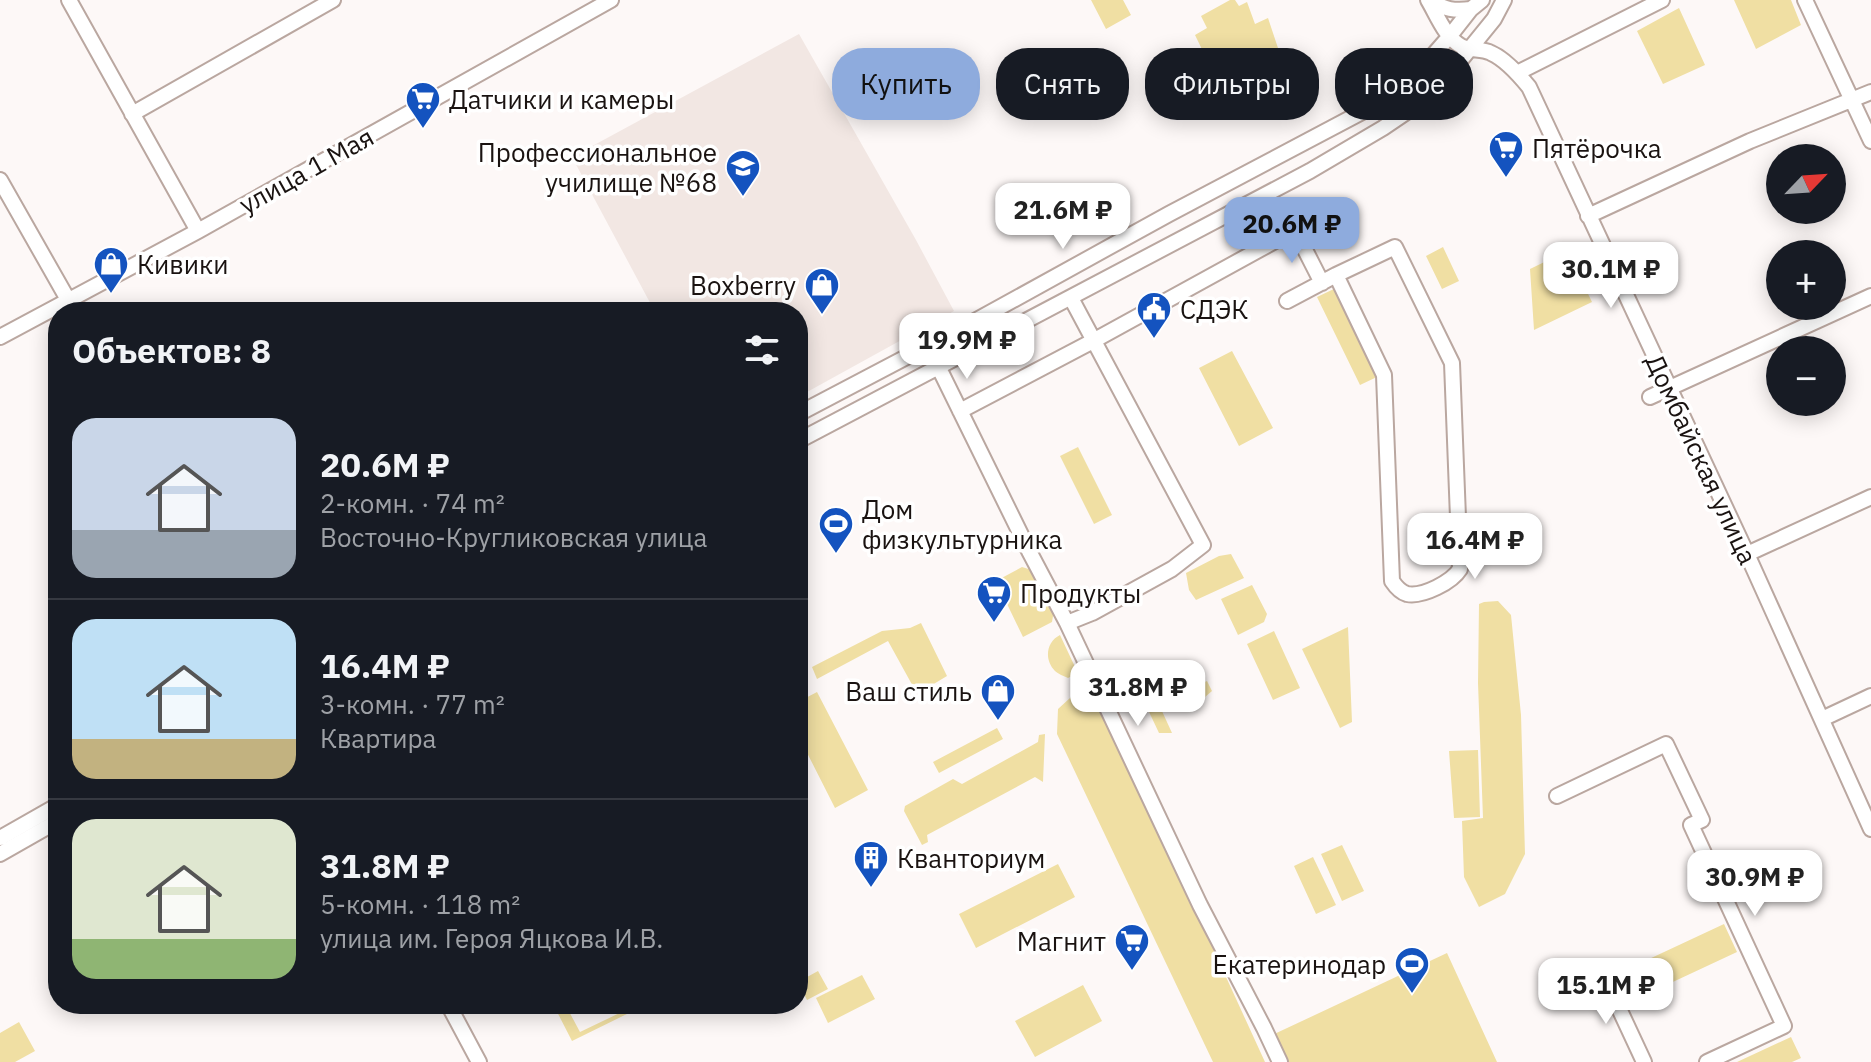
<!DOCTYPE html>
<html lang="ru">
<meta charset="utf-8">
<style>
:root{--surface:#171b24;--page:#242831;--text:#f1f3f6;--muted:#9ea1a6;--line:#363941;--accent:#8eabdd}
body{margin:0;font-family:"IBM Plex Sans",sans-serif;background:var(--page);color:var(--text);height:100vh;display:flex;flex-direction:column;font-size:30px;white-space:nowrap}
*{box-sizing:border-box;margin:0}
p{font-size:26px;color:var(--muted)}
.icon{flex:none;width:44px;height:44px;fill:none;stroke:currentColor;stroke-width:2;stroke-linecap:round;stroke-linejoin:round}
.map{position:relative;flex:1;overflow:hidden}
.sheet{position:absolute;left:48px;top:302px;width:760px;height:712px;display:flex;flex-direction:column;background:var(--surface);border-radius:32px;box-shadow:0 4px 20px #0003}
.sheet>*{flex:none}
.top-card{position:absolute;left:832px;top:48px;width:760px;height:72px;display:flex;gap:16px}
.needle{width:52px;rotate:65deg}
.buttons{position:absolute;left:1766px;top:144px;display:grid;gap:16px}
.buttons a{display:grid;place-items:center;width:80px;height:80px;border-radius:50%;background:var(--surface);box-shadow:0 4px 20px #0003;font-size:40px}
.price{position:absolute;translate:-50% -68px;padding:0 18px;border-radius:16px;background:#fff;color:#222;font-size:26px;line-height:52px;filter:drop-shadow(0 2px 4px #0008)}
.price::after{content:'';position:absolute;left:50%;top:48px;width:24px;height:18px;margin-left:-12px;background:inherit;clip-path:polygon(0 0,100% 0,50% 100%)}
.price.selected{background:var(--accent);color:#111}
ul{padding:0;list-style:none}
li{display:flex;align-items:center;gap:24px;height:200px;padding:0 24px}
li+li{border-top:2px solid var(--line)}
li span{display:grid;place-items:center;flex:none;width:224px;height:160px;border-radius:24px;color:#555}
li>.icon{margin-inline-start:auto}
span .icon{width:96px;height:96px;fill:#fffc;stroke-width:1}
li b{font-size:34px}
h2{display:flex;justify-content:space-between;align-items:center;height:96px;padding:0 24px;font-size:34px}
.tag{padding:0 28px;border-radius:32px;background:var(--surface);box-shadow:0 4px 20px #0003;font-size:28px;line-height:72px}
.tag.selected{background:var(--accent);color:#111}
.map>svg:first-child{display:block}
.built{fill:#f2e7e3}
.green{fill:#f0dfa3}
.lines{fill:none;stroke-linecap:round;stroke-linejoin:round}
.minor-casing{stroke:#baa7a0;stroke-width:18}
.minor{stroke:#fff;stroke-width:14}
.labels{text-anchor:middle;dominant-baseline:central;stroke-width:7;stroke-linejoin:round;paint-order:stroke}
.poi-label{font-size:26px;fill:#1a1311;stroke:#fff;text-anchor:start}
.street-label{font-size:26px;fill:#1a1311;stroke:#fff}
</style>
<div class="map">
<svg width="1871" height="1062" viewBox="0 0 1871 1062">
<rect width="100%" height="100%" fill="#fdf8f7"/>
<!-- built -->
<path class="built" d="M799,34l117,206 38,71 -156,86v-85h-143l-83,-155z"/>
<!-- green -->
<path class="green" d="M1091,0h32l8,15 -25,14z
M1230,0h5l4,6 8,-4 8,22 13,-6 10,30 -62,30 -21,-43 12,-7 -6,-12z
M1734,0h57l10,25 -45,24z
M1679,8l26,57 -42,19 -26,-53z
M1443,247l16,34 -17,8 -16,-33z
M1567,251l25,51 -58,28 -4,-61z
M1336,288l43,88 -19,9 -43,-88z
M1232,351l41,77 -34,18 -40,-78z
M1078,447l34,68 -18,9 -34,-68z
M1231,554l13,24 -48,22 -7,-10 -3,-17 33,-17z
M1022,567l13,4 19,39 -2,12 -29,15 -27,-56z
M1252,585l15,29 -3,8 -26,13 -17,-36z
M1498,601l13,14 10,100 4,139 -20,40 -26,13 -15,-30 -2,-56 21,-3 -5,-135 1,-79 5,-2z
M921,623l26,53 -25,15 -7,-1 -27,-49 -71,38 -5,-12 70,-36 28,-3z
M1348,627l4,95 -12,6 -38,-79z
M1274,631l26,57 -27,12 -26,-56z
M1060,635l16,34 -2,6 -6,3c-4,-2 -10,-4 -13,-7 -11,-11 -9,-29 5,-36z
M1207,681l5,10 -7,6 -33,14h-6l-3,-9 3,-3z
M1151,687l21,46h-13l-17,-36z
M1094,689l171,373h-52l-156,-328 1,-25 12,-11z
M817,692l51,98 -33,18 -37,-73v-33z
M997,728l6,11 -64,34 -6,-11z
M1045,734l-2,48 -8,-5 -108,58 1,7 -6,3 -18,-34 1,-5 48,-27 9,5 76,-42 1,-7z
M1478,750l2,67 -26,1 -5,-67z
M1342,845l22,46 -22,10 -21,-47z
M1313,857l23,48 -20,9 -22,-48z
M1058,864l17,33 -99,51 -17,-34z
M1724,924l13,28 -92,43 -2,-2 -17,8 -9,-19 18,-8 -3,-7z
M1447,953l50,109h-217l-12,-25z
M818,971l10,18 -21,11 -9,-18z
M862,975l13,24 -47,24 -12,-25z
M1083,985l19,36 -67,36 -20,-36z
M553,1004h12l15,28 50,-24 1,4 -59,29z
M19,1022l16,29 -20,11h-15v-29z
M1791,1037l10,21 -9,4h-55z"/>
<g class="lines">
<defs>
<path id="minor" d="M69,0l129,231
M1428,0c9,15 17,37 33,46 9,5 21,2 30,7 14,6 29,23 38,34l218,467 124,275
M1431,0c13,10 24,11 40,9
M1805,0l66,141
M1517,73l145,-73
M132,114l201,-114
M0,180l75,132
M1588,216l162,-75 121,-49
M1287,301l49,-26 48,100 8,206c4,6 8,11 15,13 16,3 45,-12 53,-25l-8,-206 -57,-116 -59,28
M0,337l198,-106 413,-231
M939,368l90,183 38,72 133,282 64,123 16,34
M1650,397l221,-101
M960,411l133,-70 202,-111 27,53
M798,414l177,-93 194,-107 193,-102 39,-27 20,-16 28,-32 22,-28 11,-9
M798,441l512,-270 73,-43 34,-23 21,-17 56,-69 10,-19
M1747,554l124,-57
M1067,623l25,-10 80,-44 31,-24 -132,-247
M1822,719l49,-23
M1557,796l109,-52 36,76 -11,5 93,201 -77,36
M0,838l58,-33
M0,854l58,-33
M1603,974l41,88
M448,1004l31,58"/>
</defs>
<!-- minor casing -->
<use href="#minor" class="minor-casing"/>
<!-- minor -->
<use href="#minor" class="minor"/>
</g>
<!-- icons -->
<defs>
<symbol id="supermarket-pin" viewBox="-11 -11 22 30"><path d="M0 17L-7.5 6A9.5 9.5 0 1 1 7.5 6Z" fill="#1453bf" stroke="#fff"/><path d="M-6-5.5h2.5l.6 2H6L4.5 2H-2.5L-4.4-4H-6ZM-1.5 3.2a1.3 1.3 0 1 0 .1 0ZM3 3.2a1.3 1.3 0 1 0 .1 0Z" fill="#fff"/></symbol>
<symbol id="university-pin" viewBox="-11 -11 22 30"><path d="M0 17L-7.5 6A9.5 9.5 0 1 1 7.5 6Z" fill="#1453bf" stroke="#fff"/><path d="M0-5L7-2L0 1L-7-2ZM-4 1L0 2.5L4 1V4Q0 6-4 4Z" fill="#fff"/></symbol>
<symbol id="shop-pin" viewBox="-11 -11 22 30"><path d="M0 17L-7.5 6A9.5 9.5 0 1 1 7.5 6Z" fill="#1453bf" stroke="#fff"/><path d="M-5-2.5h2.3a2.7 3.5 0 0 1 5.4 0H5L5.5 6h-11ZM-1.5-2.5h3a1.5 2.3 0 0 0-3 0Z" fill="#fff"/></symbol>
<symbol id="civic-pin" viewBox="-11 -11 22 30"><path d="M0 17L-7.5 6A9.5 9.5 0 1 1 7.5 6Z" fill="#1453bf" stroke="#fff"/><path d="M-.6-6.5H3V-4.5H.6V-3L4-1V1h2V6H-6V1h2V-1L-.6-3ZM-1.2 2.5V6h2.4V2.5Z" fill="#fff"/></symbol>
<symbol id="stadium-pin" viewBox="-11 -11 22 30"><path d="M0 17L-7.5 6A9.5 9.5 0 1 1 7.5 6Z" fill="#1453bf" stroke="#fff"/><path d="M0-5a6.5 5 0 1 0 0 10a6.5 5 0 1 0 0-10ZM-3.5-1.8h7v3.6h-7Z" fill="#fff"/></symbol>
<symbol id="building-pin" viewBox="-11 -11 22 30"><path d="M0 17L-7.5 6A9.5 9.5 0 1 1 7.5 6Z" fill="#1453bf" stroke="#fff"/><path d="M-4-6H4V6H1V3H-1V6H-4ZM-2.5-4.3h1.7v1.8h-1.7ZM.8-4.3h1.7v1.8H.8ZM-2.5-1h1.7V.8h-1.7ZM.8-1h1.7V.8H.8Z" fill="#fff"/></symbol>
</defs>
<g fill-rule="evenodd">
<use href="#supermarket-pin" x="403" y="79" width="40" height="54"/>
<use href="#supermarket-pin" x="1486" y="128" width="40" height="54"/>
<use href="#university-pin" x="723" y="147" width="40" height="54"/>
<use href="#shop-pin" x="91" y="244" width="40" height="54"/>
<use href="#shop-pin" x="802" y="265" width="40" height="54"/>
<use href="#civic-pin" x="1134" y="289" width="40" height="54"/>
<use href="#stadium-pin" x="816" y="504" width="40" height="54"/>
<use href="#supermarket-pin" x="974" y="573" width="40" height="54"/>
<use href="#shop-pin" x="978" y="671" width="40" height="54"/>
<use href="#building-pin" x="851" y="838" width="40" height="54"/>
<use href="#supermarket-pin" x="1112" y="921" width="40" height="54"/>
<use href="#stadium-pin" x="1392" y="944" width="40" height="54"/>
</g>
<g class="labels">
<!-- poi labels -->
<g class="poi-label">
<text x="449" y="99">Датчики и камеры</text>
<text x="1532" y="148">Пятёрочка</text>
<text x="717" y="152" text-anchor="end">Профессиональное<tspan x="717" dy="30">училище №68</tspan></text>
<text x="137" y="264">Кивики</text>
<text x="796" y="285" text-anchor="end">Boxberry</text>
<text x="1180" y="309">СДЭК</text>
<text x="862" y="509">Дом<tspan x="862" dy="30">физкультурника</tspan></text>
<text x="1020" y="593">Продукты</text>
<text x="972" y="691" text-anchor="end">Ваш стиль</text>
<text x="897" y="858">Кванториум</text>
<text x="1106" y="941" text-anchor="end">Магнит</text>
<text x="1386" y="964" text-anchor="end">Екатеринодар</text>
</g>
<!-- street labels -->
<g class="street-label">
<text transform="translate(306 170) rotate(-29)">улица 1 Мая</text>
<text transform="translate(1702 459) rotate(65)">Домбайская улица</text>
</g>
</g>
</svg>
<div class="buttons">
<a><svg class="needle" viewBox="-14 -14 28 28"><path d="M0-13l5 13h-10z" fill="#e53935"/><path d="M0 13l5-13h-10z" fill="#9ea1a6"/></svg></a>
<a>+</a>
<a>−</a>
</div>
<b class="price" style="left:1063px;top:251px">21.6M ₽</b>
<b class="price selected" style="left:1292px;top:265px">20.6M ₽</b>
<b class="price" style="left:1611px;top:310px">30.1M ₽</b>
<b class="price" style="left:967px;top:381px">19.9M ₽</b>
<b class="price" style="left:1475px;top:581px">16.4M ₽</b>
<b class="price" style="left:1138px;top:728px">31.8M ₽</b>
<b class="price" style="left:1755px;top:918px">30.9M ₽</b>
<b class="price" style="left:1606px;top:1026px">15.1M ₽</b>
<div class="top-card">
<a class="tag selected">Купить</a>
<a class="tag">Снять</a>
<a class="tag">Фильтры</a>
<a class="tag">Новое</a>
</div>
<section class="sheet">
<h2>Объектов: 8<svg class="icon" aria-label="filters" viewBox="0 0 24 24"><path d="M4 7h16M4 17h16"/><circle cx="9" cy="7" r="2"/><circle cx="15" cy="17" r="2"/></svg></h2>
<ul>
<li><span style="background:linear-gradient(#c9d6e8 70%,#9aa5b1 0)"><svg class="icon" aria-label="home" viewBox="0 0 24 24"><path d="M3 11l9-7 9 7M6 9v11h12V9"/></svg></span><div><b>20.6M ₽</b><p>2-комн. · 74 m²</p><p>Восточно-Кругликовская улица</p></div></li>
<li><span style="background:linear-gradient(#bfe0f5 75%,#c2b280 0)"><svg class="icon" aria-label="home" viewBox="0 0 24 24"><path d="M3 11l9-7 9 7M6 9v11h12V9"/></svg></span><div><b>16.4M ₽</b><p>3-комн. · 77 m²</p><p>Квартира</p></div></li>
<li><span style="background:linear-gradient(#dfe7d0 75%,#8fb573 0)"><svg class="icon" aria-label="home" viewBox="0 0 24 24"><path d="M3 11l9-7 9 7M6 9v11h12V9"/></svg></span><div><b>31.8M ₽</b><p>5-комн. · 118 m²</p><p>улица им. Героя Яцкова И.В.</p></div></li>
</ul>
</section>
</div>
